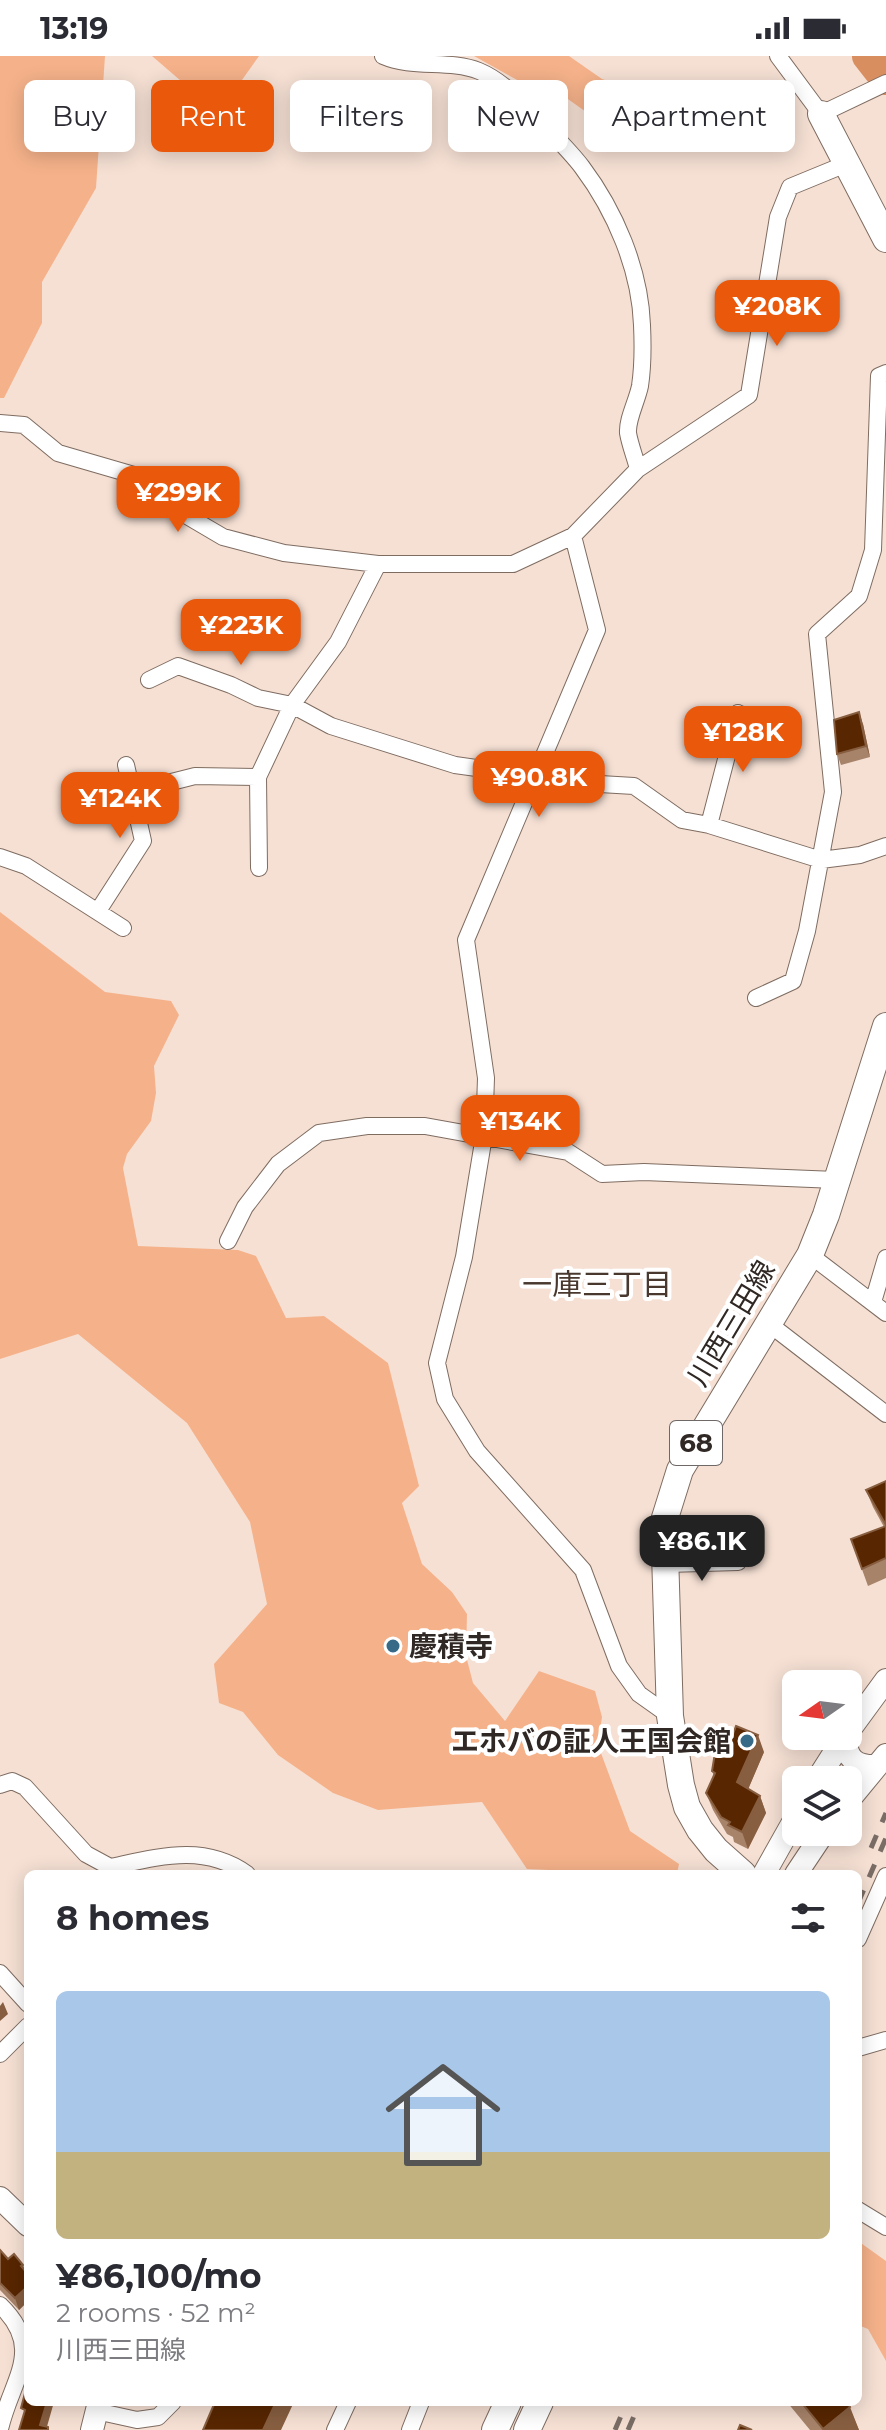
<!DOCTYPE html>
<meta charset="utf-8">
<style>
:root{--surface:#fff;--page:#f7f7f7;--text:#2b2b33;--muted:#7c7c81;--line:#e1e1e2;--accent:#ea580c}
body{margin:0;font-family:Montserrat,"Noto Sans JP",sans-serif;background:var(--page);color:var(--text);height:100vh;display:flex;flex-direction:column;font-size:30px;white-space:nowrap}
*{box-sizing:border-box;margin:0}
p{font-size:26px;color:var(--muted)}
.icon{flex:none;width:44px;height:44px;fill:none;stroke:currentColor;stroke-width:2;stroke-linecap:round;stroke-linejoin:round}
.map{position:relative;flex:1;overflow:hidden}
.drawer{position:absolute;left:24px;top:1814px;width:838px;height:536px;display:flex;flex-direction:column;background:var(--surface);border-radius:12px;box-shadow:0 4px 20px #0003}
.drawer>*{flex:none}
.top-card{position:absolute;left:24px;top:24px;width:838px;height:72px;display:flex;gap:16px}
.needle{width:52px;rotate:256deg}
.buttons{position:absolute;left:782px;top:1614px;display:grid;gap:16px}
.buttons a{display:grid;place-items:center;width:80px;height:80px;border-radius:12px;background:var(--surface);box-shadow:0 4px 20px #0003;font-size:40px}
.price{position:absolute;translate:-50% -68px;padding:0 18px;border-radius:16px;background:var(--accent);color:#fff;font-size:26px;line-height:52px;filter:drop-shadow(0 2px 4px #0008)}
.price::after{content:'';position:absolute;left:50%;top:48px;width:24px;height:18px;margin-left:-12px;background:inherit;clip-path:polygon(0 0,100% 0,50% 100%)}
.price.selected{background:#222;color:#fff}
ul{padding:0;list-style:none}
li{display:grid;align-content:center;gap:16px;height:424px;padding:0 32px}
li+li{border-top:2px solid var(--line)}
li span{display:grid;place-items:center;height:248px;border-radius:12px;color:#555}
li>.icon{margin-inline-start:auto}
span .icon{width:144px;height:144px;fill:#fffc;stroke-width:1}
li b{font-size:34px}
h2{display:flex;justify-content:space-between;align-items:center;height:96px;padding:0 32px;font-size:34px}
.pill{padding:0 28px;border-radius:12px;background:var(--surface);box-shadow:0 4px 20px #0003;font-size:28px;line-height:72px}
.pill.selected{background:var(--accent);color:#fff}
.status{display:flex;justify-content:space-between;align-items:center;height:56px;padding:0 40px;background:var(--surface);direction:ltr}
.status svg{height:22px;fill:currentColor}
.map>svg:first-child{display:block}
.green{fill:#f5b28a}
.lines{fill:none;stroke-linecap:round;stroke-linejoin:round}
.river{stroke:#d98e60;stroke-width:32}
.minor-casing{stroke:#7f6c61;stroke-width:18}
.tertiary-casing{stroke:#7f6c61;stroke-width:24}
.primary-casing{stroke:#7f6c61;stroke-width:28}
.minor{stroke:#fff;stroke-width:16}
.tertiary{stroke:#fff;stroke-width:22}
.primary{stroke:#fff;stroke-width:26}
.rail{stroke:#7a6d66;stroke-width:5;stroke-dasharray:14 14;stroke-linecap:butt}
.wall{fill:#a7836a}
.shaded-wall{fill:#875e40}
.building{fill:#582600;stroke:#875e40;stroke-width:2}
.poi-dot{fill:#366a87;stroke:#fff;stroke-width:3}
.labels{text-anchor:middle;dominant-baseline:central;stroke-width:8;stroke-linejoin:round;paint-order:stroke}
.shield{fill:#fff;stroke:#6e6866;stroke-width:2}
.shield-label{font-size:26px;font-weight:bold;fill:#302824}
.street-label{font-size:28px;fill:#302824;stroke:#fff}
.poi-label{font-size:28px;font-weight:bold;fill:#302824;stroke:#fff;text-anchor:start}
.neighbourhood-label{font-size:30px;fill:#49382e;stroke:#fff}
</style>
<div class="status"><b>13:19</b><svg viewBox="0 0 49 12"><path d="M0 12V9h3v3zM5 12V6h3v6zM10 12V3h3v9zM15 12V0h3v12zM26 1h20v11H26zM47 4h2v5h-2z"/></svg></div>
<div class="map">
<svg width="886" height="2374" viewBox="0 0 886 2374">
<rect width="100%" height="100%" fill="#f6e0d4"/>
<!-- green -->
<path class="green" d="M0,0h105l-9,132 -54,94v41l-38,75h-4z
M152,0h107l-29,41 -12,4 -37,-20z
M474,0h95l33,23 39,13 22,35 -21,19 -15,-5 -69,-49 -39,-11z
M0,856l105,80 66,9 8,14 -25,51 2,27 -5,28 -24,33 -4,14 15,78 100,4 18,6 30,62 38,-2 64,47 31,123 -17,17 20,61 30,28 15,22 -1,42 7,27 32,38 34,-50 56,20 7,26 -4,28 32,86 49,33 -2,10h-106v-3l-44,-2 -45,-67 -104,8 -45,-17 -55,-38 -35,-43 -24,-9 -5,-39 53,-60 -17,-82 -63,-99 -109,-89 -78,25z
M858,2185l28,20v100l-18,-32 -10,-4z"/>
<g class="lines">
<!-- river -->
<path class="river" d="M868,0l18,23"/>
<defs>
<path id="minor" d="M383,0c30,13 66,3 96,15 24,10 45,33 62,51 13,14 29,29 41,45 33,44 58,102 60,158 1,21 1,41 -2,61 -3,15 -13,33 -12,47 2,12 7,24 10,36l-65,67 24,94 -131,310 20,138 -2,58 -20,121 -27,106 8,36 32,52 106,119 36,96 20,28 31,22
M778,0l43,58 65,-31
M0,367l24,2 34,28 79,23 23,24 63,37 61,16 94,11
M638,413l111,-74 29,-178 12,-30 56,-23
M149,624l29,-14 53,19 27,13 34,7 39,21 124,39 128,18 51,3 48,34 27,5 112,35 39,-5 26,-9
M132,736l63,-16 63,1
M709,769l29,-112
M0,801l26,9 97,62
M259,812l-1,-91 34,-72 46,-63 40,-78h135l60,-28
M98,855l45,-70 -17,-76
M756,942l37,-17 14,-50 26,-139 -16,-158 42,-38 14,-46 6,-174 7,-3
M228,1185l17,-34 33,-43 41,-31 48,-7h58l143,26 34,22 42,-2 192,8
M810,1199l76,58
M873,1246l13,-44
M768,1267l118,91
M666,1508l72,-2
M0,1729l12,-4 13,6 61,67 24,13c48,-10 94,-24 137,7
M858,1883l28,-63
M0,1917l28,31
M858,1992l28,-8
M0,1998l28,-28
M858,2154l28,17
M0,2249c46,44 11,75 0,124
M96,2355l41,9 21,-3 15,-15
M335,2374l13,-28
M410,2374l11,-28"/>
<path id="tertiary" d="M848,1676l38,-52
M846,1680c-1,22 9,31 31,30
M817,1724l28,-44
M848,1745l38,-46
M764,1818l32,-57
M796,1818l28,-42
M0,2142l28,27
M92,2374l7,-28"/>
<path id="primary" d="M821,58l65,125
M743,1818l-27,-24 -16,-20 -13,-23 -6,-22 -11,-69 -6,-195 16,-51 130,-215 16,-40 60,-189
M495,2374l13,-28
M527,2374l13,-28"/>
</defs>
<!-- minor casing -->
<use href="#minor" class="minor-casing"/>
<!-- tertiary casing -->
<use href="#tertiary" class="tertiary-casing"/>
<!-- primary casing -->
<use href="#primary" class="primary-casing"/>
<!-- minor -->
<use href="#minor" class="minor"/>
<!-- tertiary -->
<use href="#tertiary" class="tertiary"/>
<!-- primary -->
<use href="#primary" class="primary"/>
<!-- rail -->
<path class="rail" d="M871,1792l15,-35
M858,1847l28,-65
M615,2374l12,-28
M628,2374l12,-28"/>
</g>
<!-- wall -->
<path class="wall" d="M863,668l7,33 -29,8 -4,-11z
M886,1425v97l-18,8 -17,-47 33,-12 -11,-20 -7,-17z
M764,1696l-16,37 12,7 6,17 -18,36 -14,-7 -1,-5 -6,-3 -14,-24 -7,-17 8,-17 -2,-5z
M0,2194l8,9 15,6 5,9v27l-9,9 -19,-20z
M787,2346h60l12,28h-49z"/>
<!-- shaded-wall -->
<path class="shaded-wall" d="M859,656l4,12 7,33 -4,-11z
M758,1679l6,17 -20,47 -7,-17z
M760,1740l6,17 -18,36 -6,-17z
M3,1946l5,12 -8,7v-15z
M28,2230v15l-9,9 -4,-12z
M47,2346h7l-8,28 -6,-5z
M276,2346h18l-13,28h-18z
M850,2351l9,23h-35l-1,-1z"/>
<!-- building -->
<path class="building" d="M859,656l7,34 -29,8 -3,-34z
M886,1425v44l-20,-35z
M886,1470v32l-24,11 -11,-30z
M736,1670l22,9 -21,47 23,14 -18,36 -14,-7 2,-3 -9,-5 -15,-24 9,-20 -3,-2 6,-36h4l1,-3 10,2z
M0,2194l8,9 6,-5 9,11 -2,1 7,8v12l-13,12 -15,-15z
M28,2326v20h19l-7,23 8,2v3h-29l6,-20 -4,-2z
M215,2346h61l-13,28h-60z
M801,2346h46l3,5 -27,22z
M740,2369l12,5h-14z"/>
<!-- markers -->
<g class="poi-dot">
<circle cx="393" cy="1590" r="8"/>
<circle cx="747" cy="1685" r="8"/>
</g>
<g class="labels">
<!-- shield labels -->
<rect class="shield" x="670" y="1365" width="52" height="44" rx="6"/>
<g class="shield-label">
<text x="696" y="1387">68</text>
</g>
<!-- street labels -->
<g class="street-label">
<text transform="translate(731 1267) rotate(-59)">川西三田線</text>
</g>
<!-- poi labels -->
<g class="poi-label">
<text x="409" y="1590">慶積寺</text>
<text x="731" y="1685" text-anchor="end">エホバの証人王国会館</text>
</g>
<!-- neighbourhood labels -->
<g class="neighbourhood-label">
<text x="597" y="1228">一庫三丁目</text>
</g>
</g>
</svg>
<div class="buttons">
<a><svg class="needle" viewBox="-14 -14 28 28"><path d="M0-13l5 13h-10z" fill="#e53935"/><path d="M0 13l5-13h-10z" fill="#7c7c81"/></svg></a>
<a><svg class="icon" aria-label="layers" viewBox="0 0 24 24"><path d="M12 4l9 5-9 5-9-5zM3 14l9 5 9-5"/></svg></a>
</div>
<b class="price" style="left:777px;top:292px">¥208K</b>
<b class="price" style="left:178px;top:478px">¥299K</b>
<b class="price" style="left:241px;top:611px">¥223K</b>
<b class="price" style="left:743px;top:718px">¥128K</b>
<b class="price" style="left:539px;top:763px">¥90.8K</b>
<b class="price" style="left:120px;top:784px">¥124K</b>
<b class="price" style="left:520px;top:1107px">¥134K</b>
<b class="price selected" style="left:702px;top:1527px">¥86.1K</b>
<div class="top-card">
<a class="pill">Buy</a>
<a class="pill selected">Rent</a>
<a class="pill">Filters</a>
<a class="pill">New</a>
<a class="pill">Apartment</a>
</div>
<section class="drawer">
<h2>8 homes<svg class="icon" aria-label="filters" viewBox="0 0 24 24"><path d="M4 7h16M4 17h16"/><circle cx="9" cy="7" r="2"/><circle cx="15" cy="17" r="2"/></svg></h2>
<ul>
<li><span style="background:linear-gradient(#a9c7e8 65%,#c2b280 0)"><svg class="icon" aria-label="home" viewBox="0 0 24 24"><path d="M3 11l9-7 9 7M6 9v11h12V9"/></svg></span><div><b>¥86,100/mo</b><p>2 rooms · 52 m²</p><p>川西三田線</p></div></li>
</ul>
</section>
</div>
